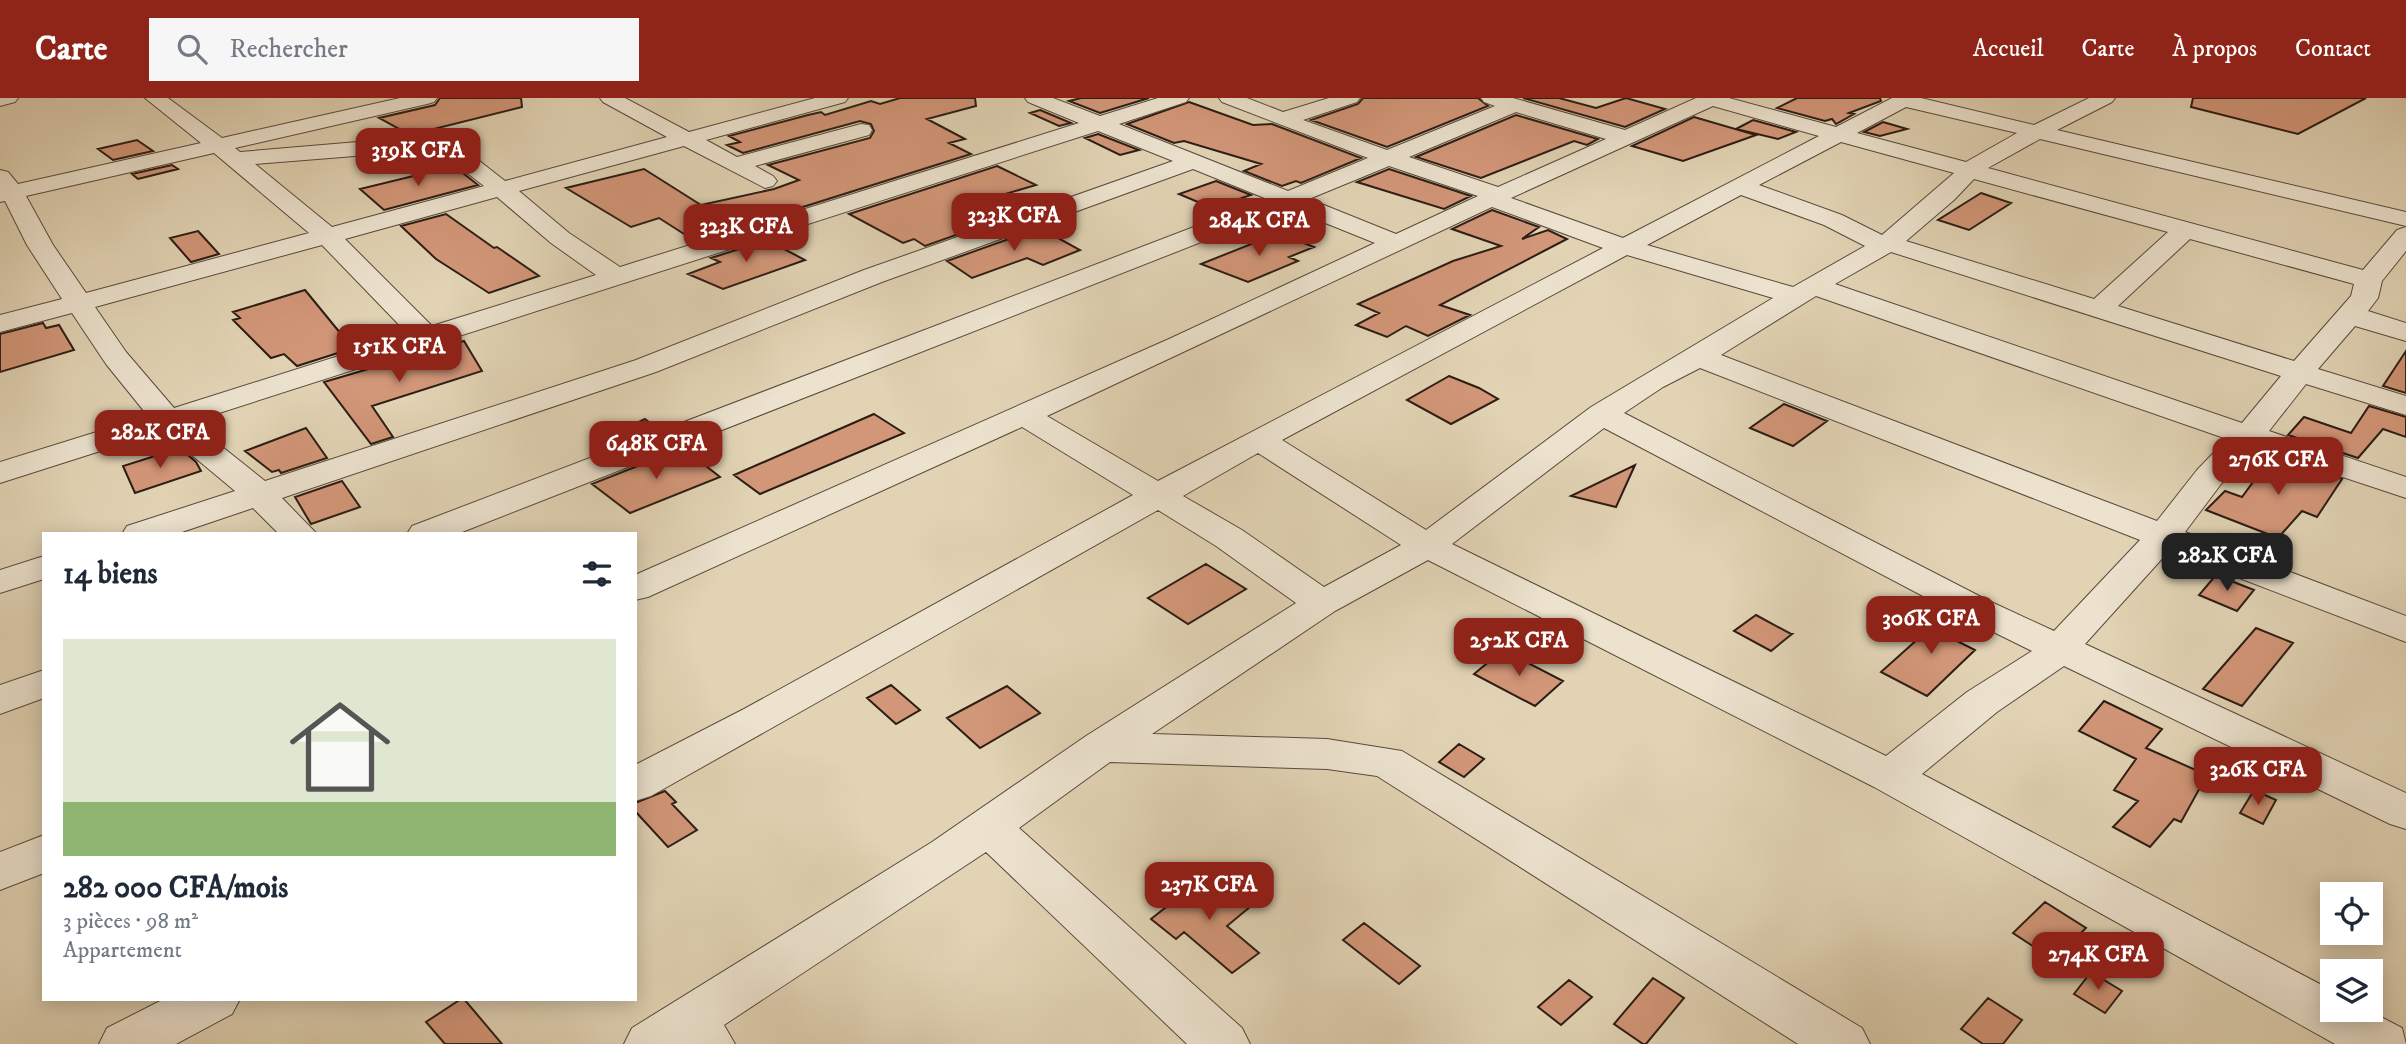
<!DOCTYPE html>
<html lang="fr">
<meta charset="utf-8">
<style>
:root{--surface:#fff;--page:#f6f6f7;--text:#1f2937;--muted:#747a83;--line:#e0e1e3;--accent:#8f2418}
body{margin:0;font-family:"IM FELL DW Pica",serif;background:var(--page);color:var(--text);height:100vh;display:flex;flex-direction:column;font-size:26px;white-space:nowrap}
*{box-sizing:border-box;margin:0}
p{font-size:23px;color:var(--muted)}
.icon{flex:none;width:38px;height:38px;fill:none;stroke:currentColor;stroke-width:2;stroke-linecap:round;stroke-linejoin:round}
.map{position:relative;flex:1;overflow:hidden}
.side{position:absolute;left:42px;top:434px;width:595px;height:469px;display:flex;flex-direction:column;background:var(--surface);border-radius:0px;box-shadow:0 4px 18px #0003}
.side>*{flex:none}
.tools{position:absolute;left:2320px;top:784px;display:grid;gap:14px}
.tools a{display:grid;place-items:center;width:63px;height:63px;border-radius:0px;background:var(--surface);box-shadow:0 4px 18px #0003;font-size:35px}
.price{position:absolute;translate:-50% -60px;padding:0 16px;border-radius:14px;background:var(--accent);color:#fff;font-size:23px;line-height:46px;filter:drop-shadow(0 2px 4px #0008)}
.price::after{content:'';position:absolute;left:50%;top:42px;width:21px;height:16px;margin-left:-10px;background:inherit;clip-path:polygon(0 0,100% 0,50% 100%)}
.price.active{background:#222;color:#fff}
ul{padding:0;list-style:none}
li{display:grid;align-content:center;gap:14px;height:371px;padding:0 21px}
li+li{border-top:2px solid var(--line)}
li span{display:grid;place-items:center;height:217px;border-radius:0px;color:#555}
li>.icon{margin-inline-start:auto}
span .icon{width:126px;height:126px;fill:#fffc;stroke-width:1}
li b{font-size:30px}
h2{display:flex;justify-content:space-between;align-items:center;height:84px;padding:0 21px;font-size:30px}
header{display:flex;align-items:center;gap:42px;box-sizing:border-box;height:98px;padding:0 35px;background:var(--accent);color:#fff}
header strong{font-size:33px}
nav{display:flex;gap:38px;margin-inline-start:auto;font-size:24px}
.search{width:490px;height:63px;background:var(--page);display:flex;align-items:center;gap:18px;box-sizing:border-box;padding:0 24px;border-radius:0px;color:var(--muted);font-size:26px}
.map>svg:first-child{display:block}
.building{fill:#d29678;stroke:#2c1d14;stroke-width:2}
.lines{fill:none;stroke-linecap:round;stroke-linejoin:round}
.minor-casing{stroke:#594a3c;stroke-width:2}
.minor{fill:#ece2ce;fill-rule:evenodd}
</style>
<header>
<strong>Carte</strong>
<div class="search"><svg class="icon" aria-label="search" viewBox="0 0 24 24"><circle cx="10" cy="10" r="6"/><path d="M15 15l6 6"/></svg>Rechercher</div>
<nav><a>Accueil</a><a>Carte</a><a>À propos</a><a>Contact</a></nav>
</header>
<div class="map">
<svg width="2406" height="946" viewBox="0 0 2406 946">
<rect width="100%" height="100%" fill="#e1d3b4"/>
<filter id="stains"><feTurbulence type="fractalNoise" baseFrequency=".00286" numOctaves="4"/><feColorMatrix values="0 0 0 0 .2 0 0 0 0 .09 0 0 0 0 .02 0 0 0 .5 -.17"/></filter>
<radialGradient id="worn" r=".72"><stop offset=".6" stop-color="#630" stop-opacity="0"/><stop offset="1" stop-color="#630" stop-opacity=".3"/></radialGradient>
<!-- building -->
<path class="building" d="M440,0h81l1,9 -112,28 -31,-17 56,-13z
M900,0h75l1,8 -49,13 38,20 -16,4 22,11 -276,87 -36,-23 -28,9 -65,-39 78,-19 57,36 73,-16 25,-9 -31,-15 102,-27 4,-7 -3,-7 -11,-3 -117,32 -16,-8 13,-3 -11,-6 79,-21 13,-3 4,3 46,-14 9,3z
M1081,0h68l-49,15 -31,-12z
M1363,0h115l10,8 -101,41 -76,-27 47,-16z
M1523,0h36l37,10 30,-10 39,11 -40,18z
M1797,0h83l1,3 -32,12 5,1 -18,10 -4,-5 -7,2 -48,-13z
M2193,0h173l-68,36 -107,-27z
M1189,4l64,23 19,-1 89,34 -60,25 -5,-2 -14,5 -38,-15 17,-7 -77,-23 -10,2 -47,-19z
M1040,12l31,13 -12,3 -29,-13z
M1516,17l82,24 -11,6 -13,-4 -93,37 -65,-21z
M1694,19l62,18 -73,26 -51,-15z
M1753,22l43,12 -18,7 -42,-10z
M1883,24l24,7 -27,7 -16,-4z
M1098,36l41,16 -19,5 -35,-17z
M137,42l16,11 -40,9 -15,-11z
M172,67l6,4 -40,10 -6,-5z
M454,68l24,19 -94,25 -24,-21z
M997,68l39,19 -48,14 27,15 -90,32 -11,-7 -11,4 -54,-29z
M1389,71l82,27 -27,13 -87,-27z
M1216,83l35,14 -39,13 -33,-14z
M1981,95l30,10 -42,27 -31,-10z
M1492,112l47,17 -17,12 26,-9 19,9 -127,66 30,10 -42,21 -22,-10 -19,11 -31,-12 23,-12 -21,-9 95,-43 48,-15 -49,-17z
M446,116l48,34 3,-1 42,29 -50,17 -53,-34 -35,-33z
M1040,130l40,22 -37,15 -16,-7 -55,20 -25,-17z
M198,133l21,23 -28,8 -21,-24z
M1279,135l35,14 -25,10 9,4 -50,21 -47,-18z
M767,142l38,20 -82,29 -35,-15 32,-12 -9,-4z
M305,192l45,55 6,-2 4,3 -63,20 -13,-12 -13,4 -38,-38 7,-2 -7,-6z
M43,225l3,5 13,-3 15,25 -74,22v-38z
M464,243l18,30 -110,35 21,31 -22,7 -47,-62z
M2406,253v42l-23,-7z
M1449,278l30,12 19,11 -47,25 -44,-24z
M1784,306l43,17 -34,25 -43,-18z
M2369,308l37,11v20l-23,-8 -25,29 -70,-23 16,-18 47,16z
M874,316l30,19 -144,61 -26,-19z
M645,321l13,10 -28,11 -10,-9z
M306,330l21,30 -46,15 -2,-3 -7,2 -27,-21z
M180,350l16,14 5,9 -66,22 -12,-27z
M683,350l37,29 -90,36 -38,-29z
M2272,358l70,23 -25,38 -15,-6 -24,27 -72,-28 19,-19 17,6z
M1635,367l-19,42 -45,-11z
M342,383l18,26 -49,17 -16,-27z
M1206,466l40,25 -58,35 -40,-26z
M2216,477l38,15 -17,21 -38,-16z
M1948,514l21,11 -16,16 22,11 -48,46 -46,-24z
M1756,517l35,19h1l-21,17 -37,-20z
M2256,530l37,15 -51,63 -39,-17z
M1503,552l60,31 -28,25 -61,-32z
M891,587l29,25 -24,14 -29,-26z
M1007,588l33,27 -60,35 -33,-30z
M2104,603l58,28 -16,19 61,27 -26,47 -7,-3 -24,28 -37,-20 25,-26 -24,-11 22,-31 -57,-28z
M1459,646l25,15 -20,18 -25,-15z
M2254,692l22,10 -13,24 -23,-11z
M665,693l11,11 -4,2 25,26 -29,17 -33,-36v-8z
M1208,776l43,32 -24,20 32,27 -27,20 -48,-41 -8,7 -25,-20z
M2045,804l41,26 -32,32 -41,-27z
M1364,825l56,43 -21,18 -56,-44z
M2091,874l31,19 -17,22 -31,-19z
M1653,880l31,20 -38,46h-3l-29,-20z
M1569,882l23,17 -31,28 -23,-18z
M1988,900l34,22 -19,24h-20l-22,-15z
M461,901h3l38,45h-57l-19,-22z"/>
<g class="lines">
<defs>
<path id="minor" d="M0,0h18l-3,4 -15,4z
M145,0h23l54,40 178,-40h37l-3,4 -7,2 -192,44 5,4 177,-15 37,4 51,40 162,-44 -64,-35 -3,-4h25l64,34 126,-34h33l-3,4 -139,38 31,17 124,-33 8,1 3,5 -3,5 -114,31 18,10 4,5 -4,5 -8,2 -81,-42 -165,45 50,42 51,34 459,-144 -51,-21 -3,-4h28l47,18 58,-18h31l-3,4 -67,22 169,67 80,-33 -146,-56 -3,-4h28l36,14 46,-14h31l-3,4 -54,18 84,30 108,-44 -11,-4 -3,-4h32l112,32 71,-32h33l107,29 56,-29h29l113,27 55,-27h26l-3,4 -55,28 349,82v14l-366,-87 -52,29 375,102 34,-40 9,-3v24l-24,30 -4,17 -10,13 38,12v18l-51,-15 -37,43 88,27v19l-100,-31 -37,47 137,46v21l-151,-50 -34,36 -36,48 221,84v26l-237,-91 -84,93 321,149v36l-16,-5 -326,-158 -67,46 -75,62 411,217v19h35l34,18 4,16h-71l-461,-257 -446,-227 -93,51 -183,123 175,5 75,12 460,277 8,16h-72l-421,-268 -50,-7 -217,-7 -91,66 223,200 8,16h-63l-201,-192 -262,173 11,19h-111l8,-16 300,-186 154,-106 210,-133 -80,-57 -58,-36 -507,286 -16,5v-36l109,-56 389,-214 -111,-68 -374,170 -13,3v-25l534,-236 206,-96 -87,-35 -831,326h-50l5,-8 855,-327 -74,-30 -311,113 -226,90 -374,126 35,36h-38l-26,-26 -77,26h-54l5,-8 108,-35 -72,-60 -163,52v-21l148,-46 -42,-52 -34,-51 -72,19v-17l62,-16 -35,-54 -22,-44 -5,1v-32l8,2 10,12 183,-41zM1713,8l106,30 -196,102 -112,-40zM1906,9l111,26 -51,29 -109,-29zM1516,14l90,27 -108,48 -89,-30zM1098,33l75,30 -309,109 -228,90 -371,121 -74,-59zM1841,44l113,31 -72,62 -40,-20 -83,-30zM417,53l23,1 44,34 -152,41 -77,-63zM214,55l95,80 -223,60 -33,-48 -27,-49zM1389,68l89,30 -82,38 -87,-35zM1974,81l194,53 -74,67 -188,-58 48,-41zM1741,97l83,30 41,21 -72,41 -146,-42zM497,99l54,46 45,32 -164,51 -87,-87zM1492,109l111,41 -445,233 -111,-65zM2190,141l164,45 -3,12 -57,65 -176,-55zM322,147l86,89 -234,74 -48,-56 -31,-45zM1891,154l390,124 -39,47 -407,-139zM1627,157l146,43 -182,109 -165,123 -144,-90zM1816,198l411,143 -30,31 -40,51 -436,-166zM1700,270l440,172 -86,91 -67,-31 -363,-187 39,-26zM1604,330l357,188 71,35 -65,41 -81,64 -434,-212zM1258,355l143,92 -77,42 -82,-57 -59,-34z
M44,458v23l-44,14v-23z
M44,572v28l-44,16v-29z
M44,737v38l-44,17v-38z
M164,901h76l-8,15 -56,30h-77l8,-16z"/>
</defs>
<!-- minor casing -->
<use href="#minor" class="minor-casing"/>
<!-- minor -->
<use href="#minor" class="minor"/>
</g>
<rect width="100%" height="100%" filter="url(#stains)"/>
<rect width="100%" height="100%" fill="url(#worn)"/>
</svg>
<div class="tools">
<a><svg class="icon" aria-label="locate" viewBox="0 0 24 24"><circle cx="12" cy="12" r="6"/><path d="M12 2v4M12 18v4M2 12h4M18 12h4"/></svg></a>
<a><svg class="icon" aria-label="layers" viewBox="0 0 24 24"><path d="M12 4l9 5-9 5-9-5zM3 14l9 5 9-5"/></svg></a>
</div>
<b class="price" style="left:418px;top:90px">319K CFA</b>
<b class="price" style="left:1014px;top:155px">323K CFA</b>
<b class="price" style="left:1259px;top:160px">284K CFA</b>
<b class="price" style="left:746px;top:166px">323K CFA</b>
<b class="price" style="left:399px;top:286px">151K CFA</b>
<b class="price" style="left:160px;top:372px">282K CFA</b>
<b class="price" style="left:656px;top:383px">648K CFA</b>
<b class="price" style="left:2278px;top:399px">276K CFA</b>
<b class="price active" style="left:2227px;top:495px">282K CFA</b>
<b class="price" style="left:1931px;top:558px">306K CFA</b>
<b class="price" style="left:1519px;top:580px">252K CFA</b>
<b class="price" style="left:2258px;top:709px">326K CFA</b>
<b class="price" style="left:1209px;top:824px">237K CFA</b>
<b class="price" style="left:2098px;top:894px">274K CFA</b>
<section class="side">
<h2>14 biens<svg class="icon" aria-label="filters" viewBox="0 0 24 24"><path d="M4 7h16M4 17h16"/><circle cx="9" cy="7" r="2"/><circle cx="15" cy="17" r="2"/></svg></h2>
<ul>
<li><span style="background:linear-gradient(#dfe7d0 75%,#8fb573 0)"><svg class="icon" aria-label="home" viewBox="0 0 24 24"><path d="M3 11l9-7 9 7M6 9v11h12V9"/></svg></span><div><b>282 000 CFA/mois</b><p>3 pièces · 98 m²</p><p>Appartement</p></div></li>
</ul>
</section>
</div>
